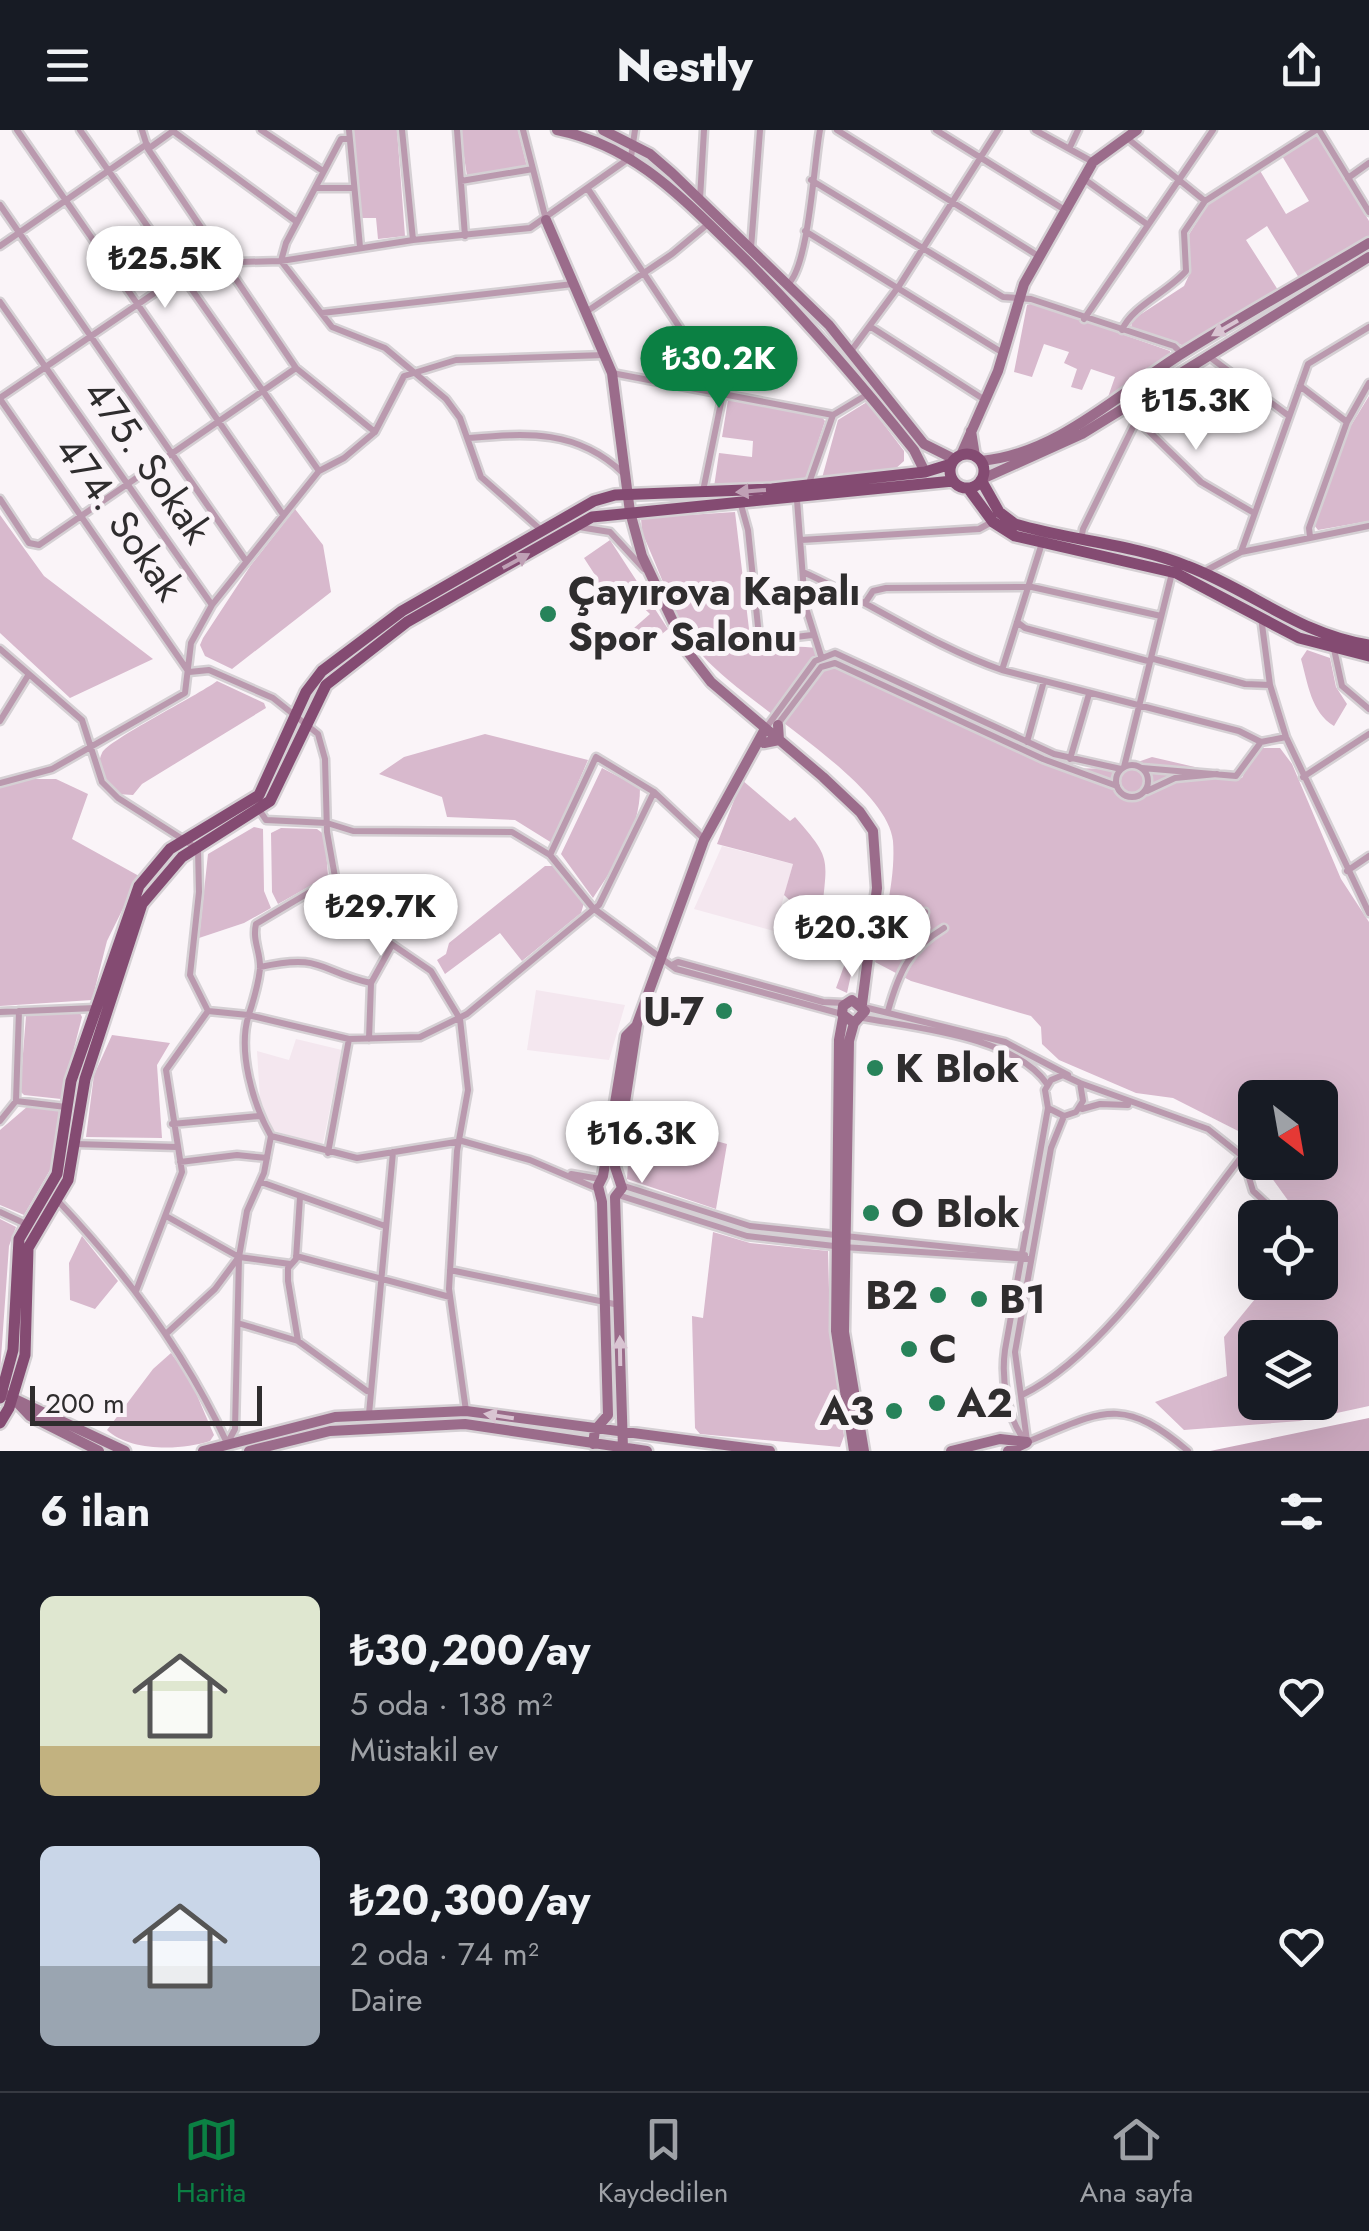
<!DOCTYPE html>
<html lang="tr">
<meta charset="utf-8">
<style>
:root{--surface:#171b24;--page:#20242c;--text:#f1f3f6;--muted:#9ea1a6;--line:#363941;--accent:#0b8043}
body{margin:0;font-family:Jost,sans-serif;background:var(--page);color:var(--text);height:100vh;display:flex;flex-direction:column;font-size:38px;white-space:nowrap}
*{box-sizing:border-box;margin:0}
p{font-size:32px;color:var(--muted)}
.icon{flex:none;width:55px;height:55px;fill:none;stroke:currentColor;stroke-width:2;stroke-linecap:round;stroke-linejoin:round}
.map{position:relative;height:1321px;overflow:hidden}
.side{display:flex;flex-direction:column;background:var(--surface);flex:1}
.side>*{flex:none}
.needle{width:65px;rotate:149deg}
.buttons{position:absolute;left:1238px;top:950px;display:grid;gap:20px}
.buttons a{display:grid;place-items:center;width:100px;height:100px;border-radius:15px;background:var(--surface);box-shadow:0 10px 40px #0002;font-size:50px}
.scale{position:absolute;left:30px;bottom:25px;width:232px;box-sizing:border-box;padding-left:10px;border:5px solid #2f2d2e;border-top:0;font-size:28px;line-height:35px;white-space:nowrap;color:#2f2d2e;-webkit-text-stroke:8px #faf4f8;paint-order:stroke}
.price{position:absolute;translate:-50% -85px;padding:0 22px;border-radius:35px;background:#fff;color:#222;font-size:32px;line-height:65px;filter:drop-shadow(0 2px 5px #0008)}
.price::after{content:'';position:absolute;left:50%;top:60px;width:30px;height:22px;margin-left:-15px;background:inherit;clip-path:polygon(0 0,100% 0,50% 100%)}
.price.active{background:var(--accent);color:#fff}
ul{padding:0;list-style:none}
li{display:flex;align-items:center;gap:30px;height:250px;padding:0 40px}
li span{display:grid;place-items:center;flex:none;width:280px;height:200px;border-radius:15px;color:#555}
li>.icon{margin-inline-start:auto}
span .icon{width:120px;height:120px;fill:#fffc;stroke-width:1}
li b{font-size:42px}
h2{display:flex;justify-content:space-between;align-items:center;height:120px;padding:0 40px;font-size:42px}
header{display:flex;justify-content:space-between;align-items:center;height:130px;padding:0 40px;background:var(--surface);font-size:45px;font-weight:800}
.dock{display:flex;justify-content:space-around;align-items:center;height:140px;border-top:2px solid var(--line);background:var(--surface);font-size:28px;color:var(--muted)}
.dock a{display:grid;justify-items:center;gap:5px}
.dock .active{color:var(--accent)}
.map>svg:first-child{display:block}
.built{fill:#f4e7ef}
.green{fill:#d8b9cd;fill-rule:evenodd}
.forest{fill:#caa7bd}
.lines{fill:none;stroke-linecap:round;stroke-linejoin:round}
.street-casing{stroke:#d5d0d4;stroke-width:11}
.secondary-casing{stroke:#d5d0d4;stroke-width:15}
.primary-casing{stroke:#d5d0d4;stroke-width:16}
.street{stroke:#ba99ae;stroke-width:6}
.secondary{stroke:#9b6c8b;stroke-width:10}
.primary{stroke:#844b72;stroke-width:11}
.oneway{fill:#d9c4d2}
.oneway2{fill:#bfa0b5}
.poi-dot{fill:#27835a;stroke:#faf4f8;stroke-width:4}
.labels{text-anchor:middle;dominant-baseline:central;stroke-width:10;stroke-linejoin:round;paint-order:stroke}
.street-label{font-size:40px;fill:#2f2d2e;stroke:#faf4f8}
.poi-label{font-size:40px;font-weight:bold;fill:#2f2d2e;stroke:#faf4f8;text-anchor:start}
</style>
<header><svg class="icon" aria-label="menu" viewBox="0 0 24 24"><path d="M4 6h16M4 12h16M4 18h16"/></svg>Nestly<svg class="icon" aria-label="share" viewBox="0 0 24 24"><path d="M12 15V3M7 8l5-5 5 5M5 13v7h14v-7"/></svg></header>
<div class="map">
<svg width="1369" height="1321" viewBox="0 0 1369 1321">
<rect width="100%" height="100%" fill="#faf4f8"/>
<!-- built -->
<path class="built" d="M722,716l71,18 -19,67 -80,-22z
M536,860l89,15 -16,55 -82,-10z
M296,909l46,11 -19,93 -5,2 -46,-15 -12,-31 -3,-48 32,9z"/>
<!-- green -->
<path class="green" d="M352,0h45l8,106 -27,3 -2,-21h-16z
M460,0h58l9,37 -60,9z
M1317,5l52,86v15l-70,42 -32,-52 -21,14 32,50 -93,56 -54,-17 1,-9 52,-34 6,-13 -2,-37 19,-30 12,-13 40,-24 27,45 23,-13 -27,-45z
M1033,173l137,48v4l-62,42 7,-20 -24,-8 -9,21 -11,-3 6,-18 -13,-6 5,-11 -25,-8 -12,33 -18,-5 13,-67z
M1369,266v125l-51,9 -4,-5 33,-93z
M728,270l93,16 4,5 -20,61 -91,5 5,-34 33,4 1,-16 -31,-4z
M867,272l37,49v10l-10,9 -72,8 16,-58z
M295,379l28,36 8,47 -99,77 -27,-13 -5,-11 3,-7 48,-73z
M735,382l14,117 10,16c24,5 43,-2 66,5l240,118 53,1 34,-12 90,21 14,-30h24l12,16 49,115 28,43v484l-69,15 -116,9 -29,-28 72,-26 -3,-39 44,-54 52,-1v-64l-20,-1 -39,-54 59,-1v-64h-65v53l-5,-14 -77,-39 -37,-5 -77,-33 -17,-16 -1,-17 -10,-11 -120,-35 -36,-19c8,-37 21,-82 18,-121 -6,-60 -150,-138 -190,-185 -25,-28 -44,-88 -61,-123l-1,-15zM1255,1208h65v64h-65z
M0,385l44,61 109,83 -83,39 -70,-65z
M610,410l58,89 -17,14 -17,-15 16,-14 -18,-17 -38,-15 1,-7 -11,-17z
M1307,520l23,8 6,29 11,17 -13,22c-23,-14 -26,-42 -33,-67z
M217,551l47,22 2,5 -124,76 -9,11 -16,-1c-11,-10 -23,-25 -15,-41 6,-13 95,-57 115,-72z
M485,604l103,26 -36,83 -37,-23 -68,-3 -5,-20 -63,-23 25,-17z
M602,638l38,20c0,43 -24,75 -47,110l-32,-44z
M27,649h29l32,15 -16,45 67,37 -32,65 -15,59 -92,6v-220z
M742,650l48,41 5,-4c37,42 32,41 27,94l41,9 -16,73 -11,-5 12,-33 -64,-60 9,-31 -76,-20z
M254,697l9,2 1,62 7,17 -27,15 -45,15 9,-84z
M281,698l36,1 8,6 3,41 -50,28 -6,-12 -1,-59z
M545,736h9l30,37 -3,10 -59,48 -22,-28 -55,41 -8,-14 9,-6 3,-11z
M69,880l10,1 3,6 -21,82 -37,-4 -4,-4 6,-75z
M112,905l58,8 -13,22 5,73 -76,-1 8,-62z
M28,976l33,5 -8,54 -29,50 -24,-10v-75z
M684,1002l43,12 -11,65 -89,-30 2,-30 49,14z
M0,1089l16,8 -7,19 -9,126z
M713,1102l37,11 78,8 2,77 14,108 -4,11 -140,-13 -5,-6 -3,-112 11,2z
M82,1106l36,45 -23,28 -25,-9 -1,-37z
M171,1223l19,26 24,56 -4,6c-30,10 -81,10 -103,-11l46,-61z"/>
<!-- forest -->
<path class="forest" d="M1369,1288v33h-159z"/>
<g class="lines">
<defs>
<path id="street" d="M17,0l265,383
M80,0l239,341
M142,0l6,19 148,219 79,64
M261,0l62,41
M349,0l11,117
M402,0l11,110
M457,0l8,106
M523,0l23,90
M837,0l203,127
M936,0l129,80
M1035,0l58,32
M1319,0l50,82
M173,1l124,91
M1127,8l78,63
M349,9h-8l-55,104 -5,18 132,-21 117,-12 101,-71 4,-27
M1070,17l8,-17
M148,19l25,-18
M1348,48l21,-15
M1084,49l64,46
M811,50l192,117 28,2 143,47 7,7
M461,51l72,-12
M316,58h38
M588,59l135,204 -20,98
M700,69l4,-69
M0,75l246,356
M805,101l198,122
M0,116l147,-102
M751,118l9,-118
M221,125l18,7 42,-1 51,66 53,21 61,51 14,19 21,59 60,53
M788,154c21,-18 26,-123 32,-154
M0,172l212,303
M586,182l86,-58 36,-30
M322,183l251,-29
M1084,189l129,-189
M871,197l114,73
M1122,200c10,-24 46,-38 64,-59l-2,-39 21,-31 111,-71
M851,221l48,-65 99,-156
M1207,225l82,61
M612,243l221,42
M1300,256l47,36
M0,268l181,-123 40,-20
M0,269l188,272
M1125,278l76,74 53,31
M469,308c58,-5 108,-9 154,35
M809,353l24,-68 35,-21
M0,369l29,44 10,2 257,-177
M797,370l8,105 16,51
M741,375l7,25 11,106 12,4 41,-5
M579,397l31,5 34,37
M1310,407l-1,-9 38,-106 22,-39
M801,410l178,-11 13,-7
M1081,410l2,-11 53,-108
M1241,422l67,-188 61,-37
M803,442c67,30 129,74 199,98l237,61 22,11 25,-5
M1203,442l38,-20 128,-26
M867,470l6,-9 13,-3 146,-1 129,29
M1261,487l9,68 16,52 83,176
M1017,492l8,6 123,33 6,-2 91,25 25,1
M0,519l82,71 20,62 16,16 80,51 1,43 -9,83 18,36 -42,59 16,102 -46,119
M1334,519l8,37 27,23
M1002,540l40,-127
M189,542l20,-2 64,28 45,36 7,25 2,73 8,45 -79,47c-4,17 5,28 4,45 -2,17 -6,30 -11,45 -12,36 4,91 22,122
M0,591l29,-47
M778,594l43,-57 14,-4 208,96 74,27
M766,598l49,-67 20,-8 219,101 67,15
M1027,612l17,-61
M1070,629l19,-65
M1116 651a16 16 0 1 1 32 0a16 16 0 1 1-32 0Z
M1124,637l48,-194
M1142,638l94,8 25,-34
M1303,647l66,-43
M0,653l52,-14 133,-76 6,-50 21,-38 107,-134 25,-13 31,-26 29,-56 52,-16 148,-5
M1147,661l28,-13 42,-4
M654,662l50,47
M260,681l6,9 61,3 26,8 159,1 38,23 43,53 83,61 166,45
M1347,741l22,-15
M335,747l15,26 37,38 44,30 29,48 8,71 -11,61 -8,138 17,122
M919,813l6,-31
M672,835l6,-3 145,40 21,1
M260,837c63,-14 58,4 111,16
M864,877l141,35 63,33
M208,881l40,4 101,24 -21,114
M888,881c11,-39 21,-62 56,-83
M0,882l95,-4
M863,888c54,10 152,19 184,66
M349,909l71,-2 47,-23 132,-109 55,-113 -58,-35 -46,98
M369,909l2,-56 21,-38
M16,971l3,-90
M1082,979l18,-5 28,1
M0,991l16,-20 50,6
M172,994l87,-8
M271,1006l86,22 105,-17 68,19 68,29
M75,1014l102,3
M1243,1028l10,33 29,27
M180,1032l57,-7 30,3
M571,1044l29,5
M261,1052l124,44
M621,1055l129,41 275,29
M618,1065l129,41 96,11 187,12
M58,1071c69,73 127,151 169,242
M0,1082l26,12
M166,1086l73,41 51,7
M296,1126l154,41
M450,1140l169,35
M241,1194l57,17 69,50
M167,1203l48,-44 23,-31
M298,1211l-10,-60v-13l8,-9 4,-62
M1022,1265c84,-41 161,-164 220,-239l-34,-27 -128,-46
M369,1284l24,-262
M1027,1311l-12,-89 36,-204 13,-32
M228,1312l7,-13 4,-172 8,-46 17,-38 7,-37
M1026,1312c-19,-23 -25,-63 -21,-92l43,-242 -3,-18 6,-10 12,-5 17,8 3,18 -7,11 -12,4 -16,-8
M1027,1312c74,-30 94,-48 161,9"/>
<path id="secondary" d="M557,0c78,16 125,68 180,121 64,63 121,129 177,199l11,22
M603,0l47,24 22,19 157,152 95,119 30,15
M546,90l66,153 18,139 12,44 45,95 24,31 112,95 37,35 13,19 4,57 -15,116
M971,301l4,25
M961,325l37,-84 26,-87 69,-122 44,-32
M981,331c77,-7 139,-69 202,-108 61,-38 124,-73 186,-110
M982,349l100,-45 287,-177
M764,613l15,-3 -1,-15
M843,888l-4,22 -3,291 18,120
M854,893l-12,-9 1,-8 9,-6 13,11 -11,12 -5,18 -5,291 20,119
M2,1263l123,58
M13,1268l17,18 69,35
M593,1314l2,-14 13,-15 -6,-213 -4,-16 5,-10 23,-140 11,-11
M623,1318l-8,-251 7,-9 -7,-21 22,-143 67,-184 61,-111
M203,1321l132,-34 131,-6 304,40
M249,1321l81,-20 135,-7 182,27
M951,1321l49,-12 27,3
M1008,1321l18,-8"/>
<path id="primary" d="M950 341a17 17 0 1 1 34 0a17 17 0 1 1-34 0Z
M981,350l18,32 16,12c57,17 118,20 172,42 64,24 113,69 182,79
M968,358l25,34 22,14 161,37 123,65 70,18
M0,1268l13,-48 6,-111 38,-65 14,-93 68,-195 31,-37 89,-54 47,-103 16,-21 80,-60 192,-110 21,-6 157,-6 153,-17 26,-8
M0,1293l9,-15 16,-53 3,-107 40,-68 17,-101 57,-175 40,-47 88,-56 56,-116 81,-63 185,-105 361,-36"/>
</defs>
<!-- street casing -->
<use href="#street" class="street-casing"/>
<!-- secondary casing -->
<use href="#secondary" class="secondary-casing"/>
<!-- primary casing -->
<use href="#primary" class="primary-casing"/>
<!-- street -->
<use href="#street" class="street"/>
<!-- secondary -->
<use href="#secondary" class="secondary"/>
<!-- primary -->
<use href="#primary" class="primary"/>
</g>
<!-- one-way arrows -->
<defs><path id="oneway-solid" d="M-6-.8H1V-3.2L6.5 0L1 3.2V.8H-6Z" transform="scale(2.5)"/></defs>
<g class="oneway">
<use href="#oneway-solid" transform="translate(1225 198) rotate(150)"/>
<use href="#oneway-solid" transform="translate(620 1221) rotate(-91)"/>
<use href="#oneway-solid" transform="translate(499 1286) rotate(-171)"/>
</g>
<g class="oneway2">
<use href="#oneway-solid" transform="translate(751 361) rotate(176)"/>
<use href="#oneway-solid" transform="translate(516 431) rotate(-28)"/>
</g>
<!-- markers -->
<g class="poi-dot">
<circle cx="548" cy="484" r="10"/>
<circle cx="724" cy="881" r="10"/>
<circle cx="875" cy="938" r="10"/>
<circle cx="871" cy="1083" r="10"/>
<circle cx="938" cy="1165" r="10"/>
<circle cx="979" cy="1169" r="10"/>
<circle cx="909" cy="1219" r="10"/>
<circle cx="937" cy="1273" r="10"/>
<circle cx="894" cy="1281" r="10"/>
</g>
<g class="labels">
<!-- street labels -->
<g class="street-label">
<text transform="translate(148 331) rotate(55)">475. Sokak</text>
<text transform="translate(120 388) rotate(55)">474. Sokak</text>
</g>
<!-- poi labels -->
<g class="poi-label">
<text x="568" y="461">Çayırova Kapalı<tspan x="568" dy="46">Spor Salonu</tspan></text>
<text x="704" y="881" text-anchor="end">U-7</text>
<text x="895" y="938">K Blok</text>
<text x="891" y="1083">O Blok</text>
<text x="918" y="1165" text-anchor="end">B2</text>
<text x="999" y="1169">B1</text>
<text x="929" y="1219">C</text>
<text x="957" y="1273">A2</text>
<text x="874" y="1281" text-anchor="end">A3</text>
</g>
</g>
</svg>
<div class="buttons">
<a><svg class="needle" viewBox="-14 -14 28 28"><path d="M0-13l5 13h-10z" fill="#e53935"/><path d="M0 13l5-13h-10z" fill="#9ea1a6"/></svg></a>
<a><svg class="icon" aria-label="locate" viewBox="0 0 24 24"><circle cx="12" cy="12" r="6"/><path d="M12 2v4M12 18v4M2 12h4M18 12h4"/></svg></a>
<a><svg class="icon" aria-label="layers" viewBox="0 0 24 24"><path d="M12 4l9 5-9 5-9-5zM3 14l9 5 9-5"/></svg></a>
</div>
<div class="scale">200 m</div>
<b class="price" style="left:165px;top:181px">₺25.5K</b>
<b class="price active" style="left:719px;top:281px">₺30.2K</b>
<b class="price" style="left:1196px;top:323px">₺15.3K</b>
<b class="price" style="left:381px;top:829px">₺29.7K</b>
<b class="price" style="left:852px;top:850px">₺20.3K</b>
<b class="price" style="left:642px;top:1056px">₺16.3K</b>
</div>
<section class="side">
<h2>6 ilan<svg class="icon" aria-label="filters" viewBox="0 0 24 24"><path d="M4 7h16M4 17h16"/><circle cx="9" cy="7" r="2"/><circle cx="15" cy="17" r="2"/></svg></h2>
<ul>
<li><span style="background:linear-gradient(#dfe7d0 75%,#c2b280 0)"><svg class="icon" aria-label="home" viewBox="0 0 24 24"><path d="M3 11l9-7 9 7M6 9v11h12V9"/></svg></span><div><b>₺30,200/ay</b><p>5 oda · 138 m²</p><p>Müstakil ev</p></div><svg class="icon" aria-label="heart" viewBox="0 0 24 24"><path d="M12 20l-8-8c-3-5 5-10 8-4 3-6 11-1 8 4z"/></svg></li>
<li><span style="background:linear-gradient(#c9d6e8 60%,#9aa5b1 0)"><svg class="icon" aria-label="home" viewBox="0 0 24 24"><path d="M3 11l9-7 9 7M6 9v11h12V9"/></svg></span><div><b>₺20,300/ay</b><p>2 oda · 74 m²</p><p>Daire</p></div><svg class="icon" aria-label="heart" viewBox="0 0 24 24"><path d="M12 20l-8-8c-3-5 5-10 8-4 3-6 11-1 8 4z"/></svg></li>
</ul>
</section>
<nav class="dock">
<a class="active"><svg class="icon" aria-label="map" viewBox="0 0 24 24"><path d="M3 6l6-2 6 2 6-2v14l-6 2-6-2-6 2zM9 4v14M15 6v14"/></svg>Harita</a>
<a><svg class="icon" aria-label="saved" viewBox="0 0 24 24"><path d="M7 4h10v16l-5-4-5 4z"/></svg>Kaydedilen</a>
<a><svg class="icon" aria-label="home" viewBox="0 0 24 24"><path d="M3 11l9-7 9 7M6 9v11h12V9"/></svg>Ana sayfa</a>
</nav>
